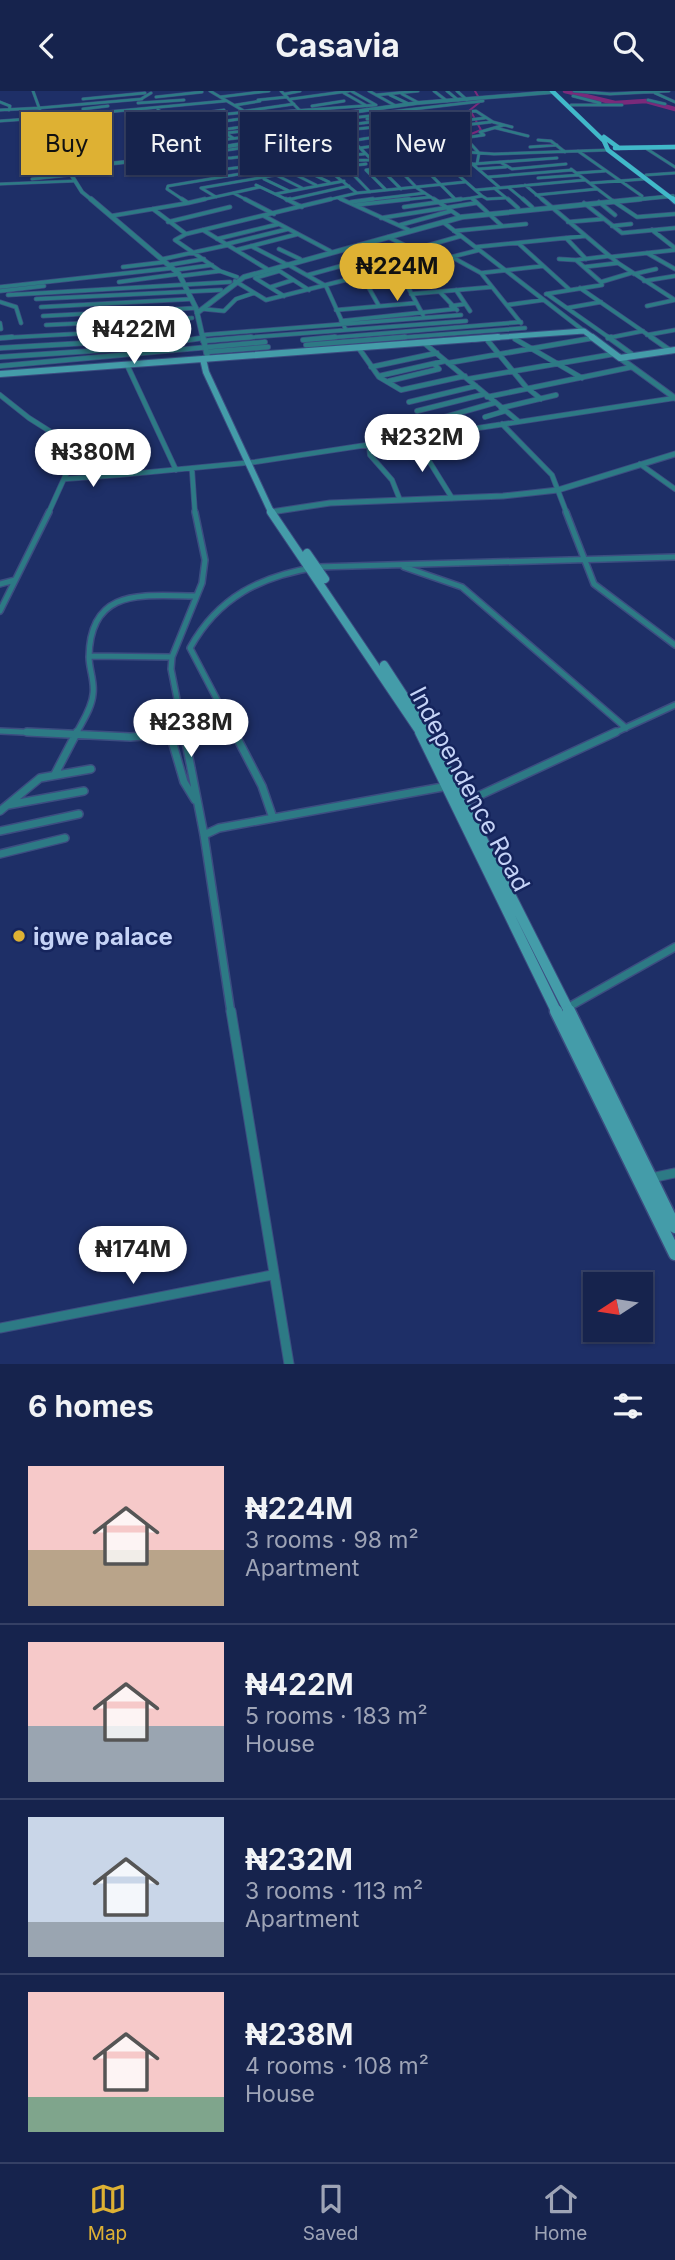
<!DOCTYPE html>
<meta charset="utf-8">
<style>
:root{--surface:#16234d;--page:#232f57;--text:#f1f3f6;--muted:#9ea4b6;--line:#354065;--accent:#deb133}
body{margin:0;font-family:Inter,sans-serif;background:var(--page);color:var(--text);height:100vh;display:flex;flex-direction:column;font-size:26px;white-space:nowrap}
*{box-sizing:border-box;margin:0}
p{font-size:23px;color:var(--muted)}
.icon{flex:none;width:38px;height:38px;fill:none;stroke:currentColor;stroke-width:2;stroke-linecap:round;stroke-linejoin:round}
.map{position:relative;height:1273px;overflow:hidden}
.drawer{display:flex;flex-direction:column;background:var(--surface);flex:1}
.drawer>*{flex:none}
.banner{position:absolute;left:21px;top:21px;width:634px;height:63px;display:flex;gap:14px}
.needle{width:46px;rotate:258deg}
.controls{position:absolute;left:583px;top:1181px;display:grid;gap:14px}
.controls a{display:grid;place-items:center;width:70px;height:70px;border-radius:0px;background:var(--surface);box-shadow:0 2px 5px #0004,0 0 0 2px var(--line);font-size:35px}
.price{position:absolute;translate:-50% -60px;padding:0 16px;border-radius:24px;background:#fff;color:#222;font-size:23px;line-height:46px;filter:drop-shadow(0 2px 4px #0008)}
.price::after{content:'';position:absolute;left:50%;top:42px;width:21px;height:16px;margin-left:-10px;background:inherit;clip-path:polygon(0 0,100% 0,50% 100%)}
.price.selected{background:var(--accent);color:#111}
ul{padding:0;list-style:none}
li{display:flex;align-items:center;gap:21px;height:175px;padding:0 28px}
li+li{border-top:2px solid var(--line)}
li span{display:grid;place-items:center;flex:none;width:196px;height:140px;border-radius:0px;color:#555}
li>.icon{margin-inline-start:auto}
span .icon{width:84px;height:84px;fill:#fffc;stroke-width:1}
li b{font-size:30px}
h2{display:flex;justify-content:space-between;align-items:center;height:84px;padding:0 28px;font-size:30px}
.pill{padding:0 24px;border-radius:0px;background:var(--surface);box-shadow:0 2px 5px #0004,0 0 0 2px var(--line);font-size:24px;line-height:63px}
.pill.selected{background:var(--accent);color:#111}
header{display:flex;justify-content:space-between;align-items:center;height:91px;padding:0 28px;background:var(--surface);font-size:32px;font-weight:700}
.tab-bar{display:flex;justify-content:space-around;align-items:center;height:98px;border-top:2px solid var(--line);background:var(--surface);font-size:19px;color:var(--muted)}
.tab-bar a{display:grid;justify-items:center;gap:4px}
.tab-bar .selected{color:var(--accent)}
.map>svg:first-child{display:block}
.lines{fill:none;stroke-linecap:round;stroke-linejoin:round}
.stream{stroke:#7a2a7a;stroke-width:2}
.river{stroke:#7a2a7a;stroke-width:4.5}
.minor-far5-casing{stroke:#3c4d81;stroke-width:3.5}
.minor-far4-casing{stroke:#3c4d81;stroke-width:5}
.minor-far3-casing{stroke:#3c4d81;stroke-width:6}
.minor-far2-casing{stroke:#3c4d81;stroke-width:8}
.minor-far1-casing{stroke:#3c4d81;stroke-width:10}
.minor-casing{stroke:#3c4d81;stroke-width:11}
.tertiary-far2-casing{stroke:#3c4d81;stroke-width:4.5}
.tertiary-far1-casing{stroke:#3c4d81;stroke-width:6}
.tertiary-casing{stroke:#3c4d81;stroke-width:7}
.secondary-far4-casing{stroke:#3c4d81;stroke-width:7}
.secondary-far3-casing{stroke:#3c4d81;stroke-width:8}
.secondary-far2-casing{stroke:#3c4d81;stroke-width:10}
.secondary-far1-casing{stroke:#3c4d81;stroke-width:12}
.secondary-casing{stroke:#3c4d81;stroke-width:15}
.primary-far1-casing{stroke:#3c4d81;stroke-width:5}
.primary-casing{stroke:#3c4d81;stroke-width:7}
.minor-far5{stroke:#2d7a85;stroke-width:2.5}
.minor-far4{stroke:#2d7a85;stroke-width:3.5}
.minor-far3{stroke:#2d7a85;stroke-width:4.5}
.minor-far2{stroke:#2d7a85;stroke-width:5}
.minor-far1{stroke:#2d7a85;stroke-width:7}
.minor{stroke:#2d7a85;stroke-width:9}
.tertiary-far2{stroke:#2d7a85;stroke-width:3.5}
.tertiary-far1{stroke:#2d7a85;stroke-width:4.5}
.tertiary{stroke:#2d7a85;stroke-width:5}
.secondary-far4{stroke:#449ca9;stroke-width:5}
.secondary-far3{stroke:#449ca9;stroke-width:6}
.secondary-far2{stroke:#449ca9;stroke-width:8}
.secondary-far1{stroke:#449ca9;stroke-width:10}
.secondary{stroke:#449ca9;stroke-width:12}
.primary-far1{stroke:#40b9c9;stroke-width:4.5}
.primary{stroke:#40b9c9;stroke-width:5}
.poi-dot{fill:#deb133;stroke:#15245c;stroke-width:2.5}
.labels{text-anchor:middle;dominant-baseline:central;stroke-width:5;stroke-linejoin:round;paint-order:stroke}
.street-label{font-size:24px;fill:#c5d3f6;stroke:#15245c}
.poi-label{font-size:24px;font-weight:bold;fill:#c5d3f6;stroke:#15245c;text-anchor:start}
</style>
<header><svg class="icon" aria-label="back" viewBox="0 0 24 24"><path d="M15 5l-7 7 7 7"/></svg>Casavia<svg class="icon" aria-label="search" viewBox="0 0 24 24"><circle cx="10" cy="10" r="6"/><path d="M15 15l6 6"/></svg></header>
<div class="map">
<svg width="675" height="1273" viewBox="0 0 675 1273">
<rect width="100%" height="100%" fill="#1e2f67"/>
<g class="lines">
<!-- stream -->
<path class="stream" d="M475,0l4,7
M466,45l15,-6 -11,-20 10,-8
M402,75l40,-22 22,-3"/>
<!-- river -->
<path class="river" d="M565,0l50,12 31,-2 29,8"/>
<defs>
<path id="minor-far5" d="M33,0l16,44 19,31
M210,0l56,33
M281,0l24,25 53,30 43,43
M351,0l25,14
M369,0l27,15
M434,0l13,10
M447,0l11,9
M457,0l10,9
M574,0l36,3 59,-3
M344,2l23,13
M655,2l20,9
M285,3l15,-3
M402,3l17,9
M376,4l42,-4
M390,4l19,9
M573,5l27,7
M156,6l46,-5
M220,6l49,-6
M83,8l62,-6
M141,8l10,-6
M291,8l58,-8
M258,9l29,-3
M648,9l17,4
M0,11l10,4 -1,4
M138,12l46,-3
M236,14l24,-4
M571,14h51
M312,15l32,-5
M39,17l103,-9
M0,19l39,-2
M158,19l40,25 19,24
M133,20l12,49
M245,20l49,-7
M401,20l58,32 5,8
M263,22l113,-8
M380,22l103,-12
M217,24l30,-3
M422,24l54,-4 17,11 19,5
M85,25l-2,-7 25,-3
M42,27l183,-17
M367,28l40,-3
M205,29l28,18
M0,30l42,-3
M260,30l45,-5
M387,30l-7,2 11,6
M136,31l88,-12
M218,31l22,-3
M181,32l41,-5
M300,32l13,13 -2,7 4,6 -5,1
M270,36l99,-11
M329,36l43,-5
M443,36l27,16 9,10 -2,11
M151,37l29,-4
M204,37l17,12
M496,37l32,8
M429,38l62,-7
M220,39l44,-6
M336,40l40,-4
M373,40l112,-13
M138,42l49,-5
M225,42l30,-3 -5,-4
M280,43l27,-4
M312,43l26,-1
M284,46l22,11v4l51,41
M463,47l21,-3 -4,-3 24,-7
M139,48l30,-4
M291,48l21,-2
M538,49l13,1 14,11
M156,50l14,14
M350,50l64,-10
M204,51l75,-9
M140,52l56,-9
M241,52l22,19 52,-2
M425,53l20,-2 -8,-4
M177,56l28,-3
M314,56l26,-3
M530,56l27,-2
M360,57l83,-12
M399,57l22,-4
M647,58l28,18
M438,59l56,4 114,-4
M221,60l46,-7 11,-6
M440,60l14,7
M462,60l2,6 35,30
M578,60l64,45
M190,61l19,15
M306,61l52,-6
M375,64l54,-8
M292,65l18,-1
M163,66l33,18
M334,66l30,-3
M198,67h33l75,-10
M268,67l15,-2
M388,67l29,30 20,13
M317,70l54,-1 53,-8 24,14 34,30 -11,2 4,3
M417,70l39,39
M500,71l12,7 54,-5
M343,73l27,28
M473,73l84,-6
M183,75l20,-3
M331,77l35,-4
M380,77l-14,2 20,20
M478,78l28,-2
M571,78l41,31
M288,80l28,14
M308,81l21,10
M193,82l58,-7
M276,82l49,-6
M577,82l28,-2
M276,84l26,13
M646,84l29,-2
M488,86l84,-7
M538,87l41,-3
M32,88l39,-4
M264,88l25,12
M591,92l54,-4
M0,93l74,-3
M256,94l34,16
M525,94l19,16
M508,96l17,14
M494,97l16,13
M476,99l109,-10
M233,102l16,8
M275,103l69,-13
M536,104l61,-6
M482,105l5,3 18,-1
M216,106l-15,-9 75,-13 -5,-8 14,-1
M338,107l7,3
M287,109l62,-14
M185,110l-18,-12 1,-3 89,-15
M197,110l63,-14
M323,110l34,-8 108,-11
M359,110l66,-8
M393,110l38,-4
M448,110l23,-3"/>
<path id="minor-far4" d="M245,108l29,15
M286,108l16,8
M341,108l68,31
M434,108l25,17
M473,108l13,12
M508,108l10,9
M523,108l9,8
M542,108l76,64 57,37
M287,109l3,-1
M613,110l24,16 38,-3
M351,111l22,-3
M599,111l16,13
M188,112l17,-4
M584,112l38,30 53,-5
M356,114l53,-6
M404,116l57,-8
M153,118l33,25 145,-35
M487,121l15,14
M111,125l77,-13 -6,-4
M264,125l66,35
M381,127l95,-15
M168,131l62,-15
M443,131l141,109
M568,131l35,-3
M400,134l51,-14
M612,135l19,-2
M203,139l64,39
M652,139l23,18
M454,140l72,-7
M186,143l-11,6 45,31 17,6
M388,146l47,23
M566,147l20,21
M217,148l62,-15
M518,152l52,47
M227,153l61,-15
M360,154l41,21 10,12
M251,155l33,17
M476,156l109,-11
M279,158l21,10
M415,158l46,-13
M236,159l62,-16
M647,162l28,16
M450,165l31,17 62,-7
M610,166l65,-7
M163,168l65,-14
M559,168l17,1 25,22
M576,169l33,-4
M287,173l39,22 19,42
M169,174l35,-6
M123,176l42,-5
M584,176l34,-4
M404,178l75,-19
M175,179l37,-5
M278,179l31,20
M279,180l-24,7 29,18
M481,182l40,50
M634,183l22,-5
M308,184l73,-20
M180,185l40,-5
M403,187l20,37
M235,190l31,19 135,-34
M365,190l14,25
M644,190l31,-5
M119,191l60,-8
M356,191l78,-6
M0,196l173,-19
M271,196l22,-7
M580,197l74,51
M456,199l14,21
M0,200l44,-5
M440,201l17,18
M411,203l81,-7
M546,203l56,-9 -1,-3 30,-9
M547,203l64,45
M8,204l222,-13
M36,208l185,-9
M0,211l16,5 5,16
M507,214l36,-5
M451,215l14,-2
M647,215l28,-6
M41,216l151,-8
M567,217l34,-6
M203,218l21,2 12,-12 18,-6
M336,219l80,-7
M43,225l153,-8
M341,230l114,-12
M0,232l1,6
M46,234l146,-7
M202,244l259,-20
M647,244l28,-5
M0,247l182,-10
M608,247l35,-7
M154,248l19,-1
M195,248l7,-1
M228,248l238,-18
M314,248l207,-17
M382,248l143,-11
M587,248l6,-1"/>
<path id="minor-far3" d="M608,246l25,18
M651,246l20,14
M0,247l12,-1
M608,247l3,-1
M515,248l67,39
M303,249l32,-3
M203,250l48,-4
M488,250l38,46 15,12
M168,252l34,-5
M424,252l94,78
M306,254l99,-8
M0,257l173,-10
M360,259l19,27 22,13 64,-14
M206,261l62,-5
M0,266l166,-11
M448,272l145,-25
M0,275l265,-24
M128,276l48,103
M371,276l66,-14
M379,285l66,-15
M468,288l146,-25
M389,290l50,-12 -5,-5
M0,304l29,23 90,57 136,-13 420,-64
M487,306l145,-30
M409,311l67,-16
M501,317l55,-13
M417,320l68,-17
M485,326l20,-6
M502,333l50,51 15,39
M438,343l-11,-12 67,-19
M406,348l23,22 23,37
M369,354l1,10 22,25 8,20
M640,373l35,25
M192,379l3,44
M65,388l54,-4
M48,423l24,-53 1,-17"/>
<path id="minor-far2" d="M566,421l28,72 81,61
M404,476l58,20 164,141
M0,493l15,-4
M0,520l49,-99
M89,565l83,1
M0,640l65,3
M76,643c6,-12 16,-26 17,-40 2,-12 -4,-25 -4,-37 1,-71 55,-61 107,-61
M184,643l-13,-65 1,-12 30,-74 3,-23 -10,-48
M235,643l-45,-86c28,-51 71,-72 127,-81l358,-10
M612,643l63,-29"/>
<path id="minor-far1" d="M27,641l103,5 40,-3 14,48 11,18
M184,641l20,103 27,178
M234,641l28,54 11,32
M55,683l22,-42
M461,713l155,-72
M8,714l76,-14
M0,720l40,-33 51,-9
M0,740l79,-17
M204,744l15,-7 229,-42
M0,763l65,-16
M567,917l108,-61"/>
<path id="minor" d="M231,920l58,353
M651,1087l24,-5
M0,1237l272,-53"/>
<path id="tertiary-far2" d="M266,33l151,-21 136,-11
M93,110l-11,-9 -15,-24 78,-8 139,-23 -18,-13
M622,110l51,-5"/>
<path id="tertiary-far1" d="M91,108l88,75 17,34 7,31
M197,222l47,-36 218,-60 178,-18"/>
<path id="tertiary" d="M203,246l5,22
M620,267l55,40
M271,421l59,-9 173,-7 55,-6 117,-36"/>
<path id="secondary-far4" d="M474,248l110,-8 11,8"/>
<path id="secondary-far3" d="M592,246l28,21 55,-8
M203,268l3,13 66,142
M0,283l498,-37"/>
<path id="secondary-far2" d="M271,421l150,222
M307,462l18,26
M384,574l45,69"/>
<path id="secondary-far1" d="M420,641l137,281
M428,641l142,281"/>
<path id="secondary" d="M556,920l119,243
M569,920l106,216"/>
<path id="primary-far1" d="M552,0l52,50 4,9 67,51
M604,46l15,11
M615,57l60,-1"/>
<path id="primary" d="M673,108l2,2"/>
</defs>
<!-- minor-far5 casing -->
<use href="#minor-far5" class="minor-far5-casing"/>
<!-- minor-far4 casing -->
<use href="#minor-far4" class="minor-far4-casing"/>
<!-- minor-far3 casing -->
<use href="#minor-far3" class="minor-far3-casing"/>
<!-- minor-far2 casing -->
<use href="#minor-far2" class="minor-far2-casing"/>
<!-- minor-far1 casing -->
<use href="#minor-far1" class="minor-far1-casing"/>
<!-- minor casing -->
<use href="#minor" class="minor-casing"/>
<!-- tertiary-far2 casing -->
<use href="#tertiary-far2" class="tertiary-far2-casing"/>
<!-- tertiary-far1 casing -->
<use href="#tertiary-far1" class="tertiary-far1-casing"/>
<!-- tertiary casing -->
<use href="#tertiary" class="tertiary-casing"/>
<!-- secondary-far4 casing -->
<use href="#secondary-far4" class="secondary-far4-casing"/>
<!-- secondary-far3 casing -->
<use href="#secondary-far3" class="secondary-far3-casing"/>
<!-- secondary-far2 casing -->
<use href="#secondary-far2" class="secondary-far2-casing"/>
<!-- secondary-far1 casing -->
<use href="#secondary-far1" class="secondary-far1-casing"/>
<!-- secondary casing -->
<use href="#secondary" class="secondary-casing"/>
<!-- primary-far1 casing -->
<use href="#primary-far1" class="primary-far1-casing"/>
<!-- primary casing -->
<use href="#primary" class="primary-casing"/>
<!-- minor-far5 -->
<use href="#minor-far5" class="minor-far5"/>
<!-- minor-far4 -->
<use href="#minor-far4" class="minor-far4"/>
<!-- minor-far3 -->
<use href="#minor-far3" class="minor-far3"/>
<!-- minor-far2 -->
<use href="#minor-far2" class="minor-far2"/>
<!-- minor-far1 -->
<use href="#minor-far1" class="minor-far1"/>
<!-- minor -->
<use href="#minor" class="minor"/>
<!-- tertiary-far2 -->
<use href="#tertiary-far2" class="tertiary-far2"/>
<!-- tertiary-far1 -->
<use href="#tertiary-far1" class="tertiary-far1"/>
<!-- tertiary -->
<use href="#tertiary" class="tertiary"/>
<!-- secondary-far4 -->
<use href="#secondary-far4" class="secondary-far4"/>
<!-- secondary-far3 -->
<use href="#secondary-far3" class="secondary-far3"/>
<!-- secondary-far2 -->
<use href="#secondary-far2" class="secondary-far2"/>
<!-- secondary-far1 -->
<use href="#secondary-far1" class="secondary-far1"/>
<!-- secondary -->
<use href="#secondary" class="secondary"/>
<!-- primary-far1 -->
<use href="#primary-far1" class="primary-far1"/>
<!-- primary -->
<use href="#primary" class="primary"/>
</g>
<!-- markers -->
<circle class="poi-dot" cx="19" cy="845" r="7"/>
<g class="labels">
<!-- street labels -->
<g class="street-label">
<text transform="translate(470 698) rotate(62)">Independence Road</text>
</g>
<!-- poi labels -->
<g class="poi-label">
<text x="33" y="845">igwe palace</text>
</g>
</g>
</svg>
<div class="controls">
<a><svg class="needle" viewBox="-14 -14 28 28"><path d="M0-13l5 13h-10z" fill="#e53935"/><path d="M0 13l5-13h-10z" fill="#9ea4b6"/></svg></a>
</div>
<b class="price selected" style="left:397px;top:212px">₦224M</b>
<b class="price" style="left:134px;top:275px">₦422M</b>
<b class="price" style="left:422px;top:383px">₦232M</b>
<b class="price" style="left:93px;top:398px">₦380M</b>
<b class="price" style="left:191px;top:668px">₦238M</b>
<b class="price" style="left:133px;top:1195px">₦174M</b>
<div class="banner">
<a class="pill selected">Buy</a>
<a class="pill">Rent</a>
<a class="pill">Filters</a>
<a class="pill">New</a>
</div>
</div>
<section class="drawer">
<h2>6 homes<svg class="icon" aria-label="filters" viewBox="0 0 24 24"><path d="M4 7h16M4 17h16"/><circle cx="9" cy="7" r="2"/><circle cx="15" cy="17" r="2"/></svg></h2>
<ul>
<li><span style="background:linear-gradient(#f6c9c9 60%,#b9a48a 0)"><svg class="icon" aria-label="home" viewBox="0 0 24 24"><path d="M3 11l9-7 9 7M6 9v11h12V9"/></svg></span><div><b>₦224M</b><p>3 rooms · 98 m²</p><p>Apartment</p></div></li>
<li><span style="background:linear-gradient(#f6c9c9 60%,#9aa5b1 0)"><svg class="icon" aria-label="home" viewBox="0 0 24 24"><path d="M3 11l9-7 9 7M6 9v11h12V9"/></svg></span><div><b>₦422M</b><p>5 rooms · 183 m²</p><p>House</p></div></li>
<li><span style="background:linear-gradient(#c9d6e8 75%,#9aa5b1 0)"><svg class="icon" aria-label="home" viewBox="0 0 24 24"><path d="M3 11l9-7 9 7M6 9v11h12V9"/></svg></span><div><b>₦232M</b><p>3 rooms · 113 m²</p><p>Apartment</p></div></li>
<li><span style="background:linear-gradient(#f6c9c9 75%,#7fa58c 0)"><svg class="icon" aria-label="home" viewBox="0 0 24 24"><path d="M3 11l9-7 9 7M6 9v11h12V9"/></svg></span><div><b>₦238M</b><p>4 rooms · 108 m²</p><p>House</p></div></li>
</ul>
</section>
<nav class="tab-bar">
<a class="selected"><svg class="icon" aria-label="map" viewBox="0 0 24 24"><path d="M3 6l6-2 6 2 6-2v14l-6 2-6-2-6 2zM9 4v14M15 6v14"/></svg>Map</a>
<a><svg class="icon" aria-label="saved" viewBox="0 0 24 24"><path d="M7 4h10v16l-5-4-5 4z"/></svg>Saved</a>
<a><svg class="icon" aria-label="home" viewBox="0 0 24 24"><path d="M3 11l9-7 9 7M6 9v11h12V9"/></svg>Home</a>
</nav>
